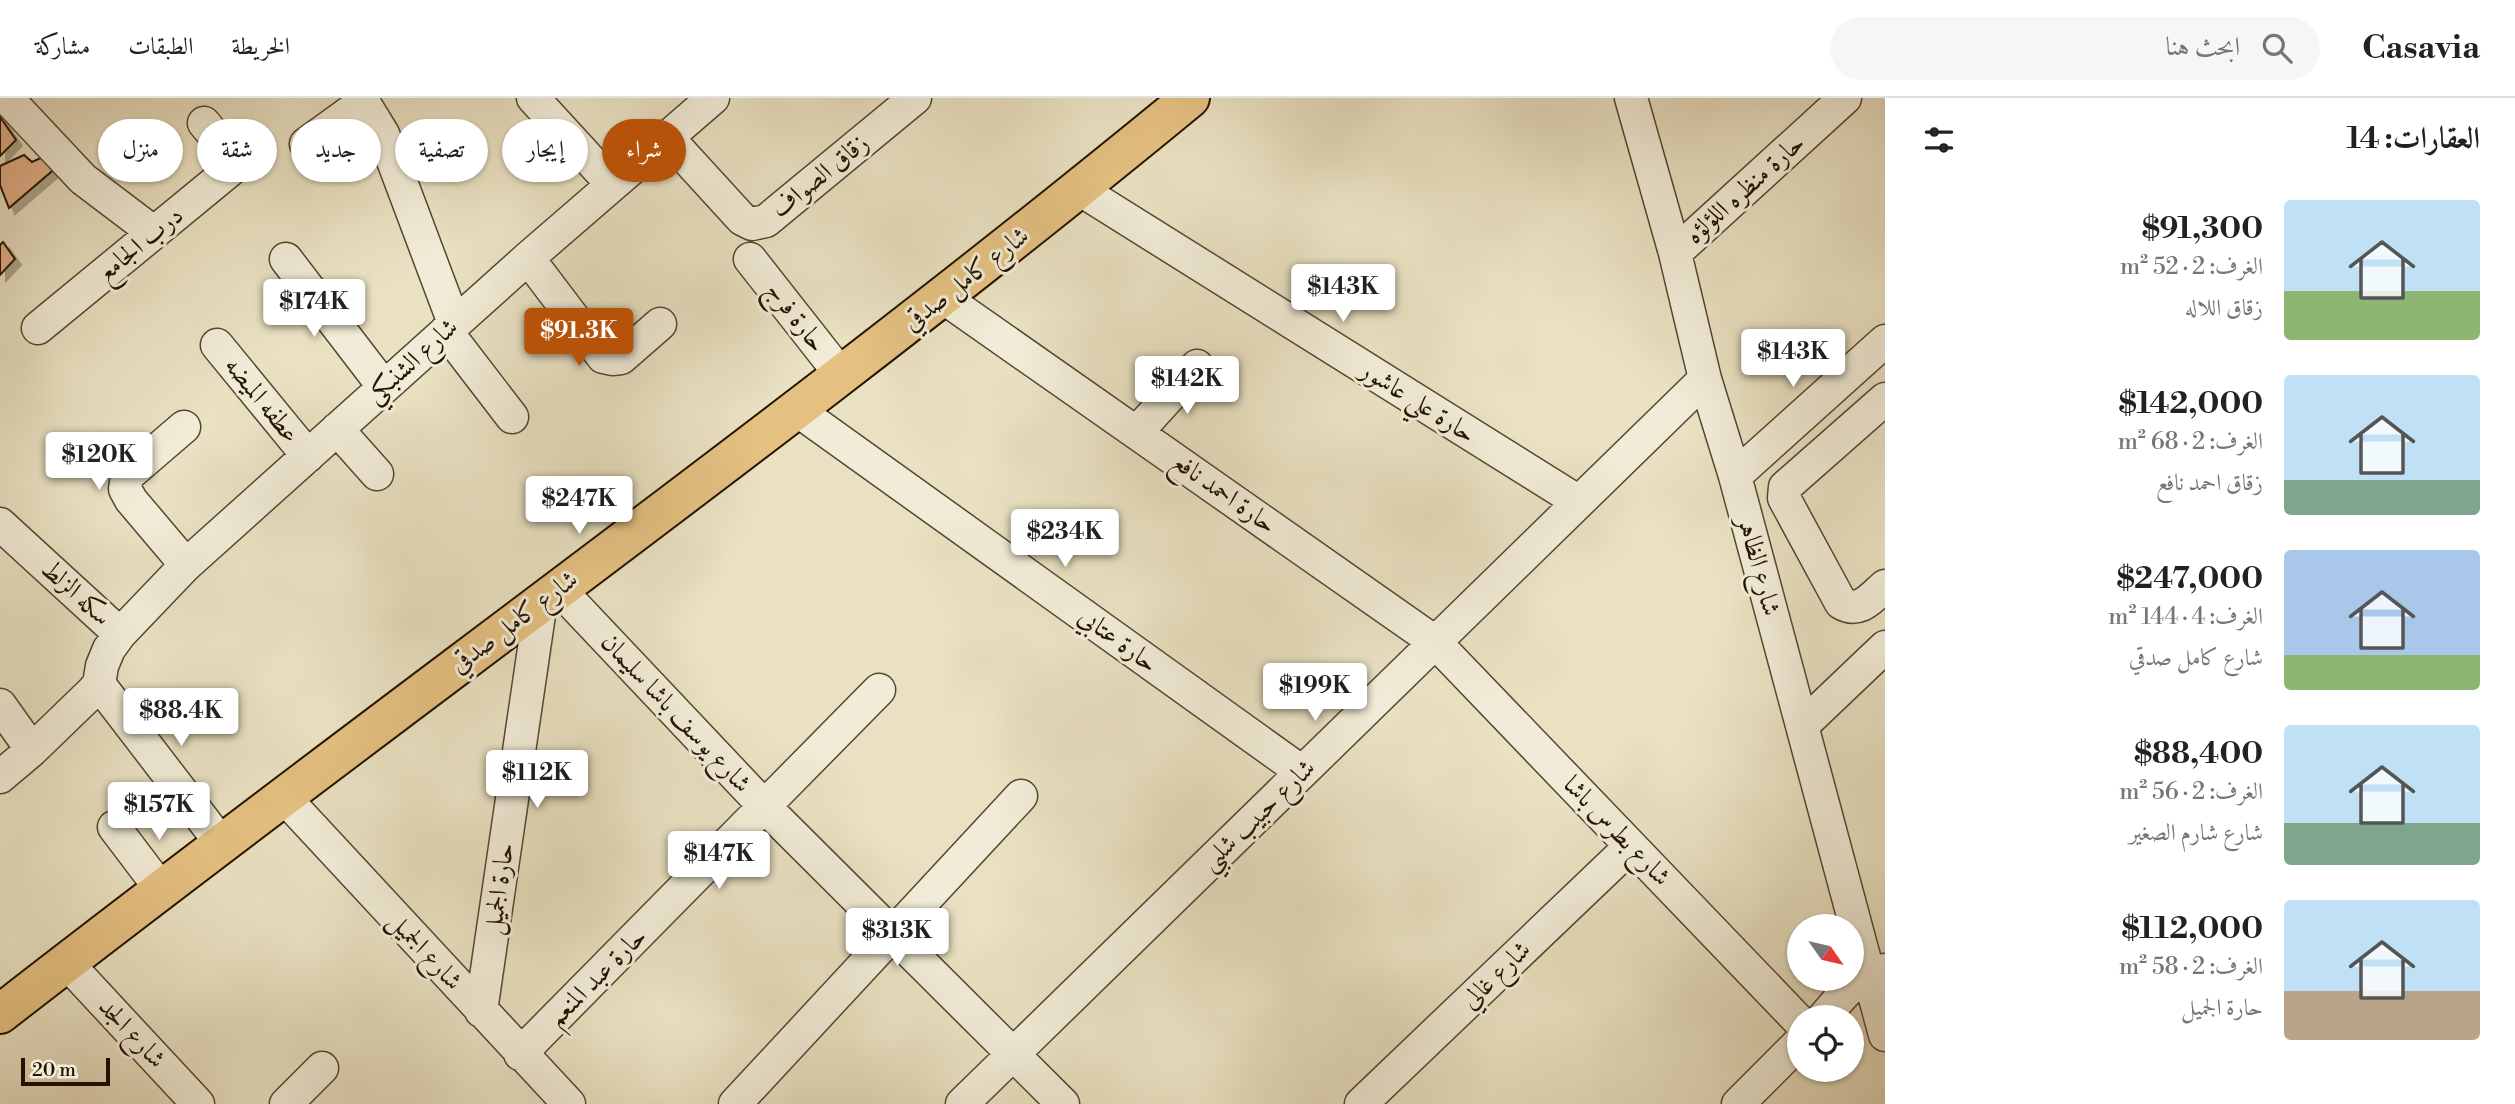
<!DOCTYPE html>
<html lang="ar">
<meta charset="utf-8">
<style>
:root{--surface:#fff;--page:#f6f6f6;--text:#222;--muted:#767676;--line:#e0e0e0;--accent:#b45309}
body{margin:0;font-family:"Libre Bodoni",Amiri,serif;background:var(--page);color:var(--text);direction:rtl;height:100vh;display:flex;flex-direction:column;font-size:26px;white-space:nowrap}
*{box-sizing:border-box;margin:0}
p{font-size:23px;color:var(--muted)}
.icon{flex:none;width:38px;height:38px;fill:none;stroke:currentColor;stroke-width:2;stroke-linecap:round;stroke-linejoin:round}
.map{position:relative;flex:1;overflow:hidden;direction:ltr}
.side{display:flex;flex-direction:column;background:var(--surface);width:630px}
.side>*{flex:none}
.hud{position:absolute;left:21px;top:21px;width:665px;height:63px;direction:rtl;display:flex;gap:14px}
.needle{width:46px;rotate:124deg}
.controls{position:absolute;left:1787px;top:816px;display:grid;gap:14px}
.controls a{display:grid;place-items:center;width:77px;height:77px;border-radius:50%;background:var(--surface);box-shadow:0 2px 5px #0004;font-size:35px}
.scale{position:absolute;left:21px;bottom:18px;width:89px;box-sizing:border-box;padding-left:7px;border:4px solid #231300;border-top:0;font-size:19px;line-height:24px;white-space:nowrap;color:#231300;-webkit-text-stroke:5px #f1ecd7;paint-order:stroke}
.price{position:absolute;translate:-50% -60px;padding:0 16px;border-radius:7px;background:#fff;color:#222;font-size:23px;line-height:46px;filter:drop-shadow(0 2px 4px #0008)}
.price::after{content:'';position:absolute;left:50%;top:42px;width:21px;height:16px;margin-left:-10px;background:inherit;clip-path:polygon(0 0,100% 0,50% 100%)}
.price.selected{background:var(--accent);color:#fff}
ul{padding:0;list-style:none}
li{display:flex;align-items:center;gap:21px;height:175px;padding:0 35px}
li span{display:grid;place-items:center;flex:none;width:196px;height:140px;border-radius:7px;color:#555}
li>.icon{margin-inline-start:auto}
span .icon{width:84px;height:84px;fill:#fffc;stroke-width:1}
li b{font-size:30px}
h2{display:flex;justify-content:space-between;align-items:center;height:84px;padding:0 35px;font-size:30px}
.chip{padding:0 24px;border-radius:32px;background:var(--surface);box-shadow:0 2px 5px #0004;font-size:24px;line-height:63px}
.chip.selected{background:var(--accent);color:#fff}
header{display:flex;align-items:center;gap:42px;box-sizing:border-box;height:98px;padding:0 35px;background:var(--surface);border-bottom:2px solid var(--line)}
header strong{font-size:33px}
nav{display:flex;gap:38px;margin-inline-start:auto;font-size:24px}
.search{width:490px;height:63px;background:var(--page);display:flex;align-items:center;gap:18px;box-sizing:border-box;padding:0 24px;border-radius:38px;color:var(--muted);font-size:26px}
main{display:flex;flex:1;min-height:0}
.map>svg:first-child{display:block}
.building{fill:#e3b28c;stroke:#231300;stroke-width:2;filter:url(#shadow)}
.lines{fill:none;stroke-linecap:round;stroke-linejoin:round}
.minor-casing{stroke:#544630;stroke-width:35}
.major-casing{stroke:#231300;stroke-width:42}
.minor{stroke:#f1ecd7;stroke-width:32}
.major{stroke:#e4c081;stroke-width:38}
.labels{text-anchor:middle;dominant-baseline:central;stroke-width:6;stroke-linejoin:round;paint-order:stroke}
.street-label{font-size:26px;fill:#231300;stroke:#f1ecd7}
</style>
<header>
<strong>Casavia</strong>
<div class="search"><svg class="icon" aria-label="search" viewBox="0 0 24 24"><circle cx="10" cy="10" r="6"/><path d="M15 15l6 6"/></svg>ابحث هنا</div>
<nav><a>الخريطة</a><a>الطبقات</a><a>مشاركة</a></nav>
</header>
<main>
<section class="side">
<h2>العقارات: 14<svg class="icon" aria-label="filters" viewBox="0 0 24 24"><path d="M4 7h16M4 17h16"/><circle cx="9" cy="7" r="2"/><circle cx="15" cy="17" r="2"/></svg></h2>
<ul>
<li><span style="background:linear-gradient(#bfe0f5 65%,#8fb573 0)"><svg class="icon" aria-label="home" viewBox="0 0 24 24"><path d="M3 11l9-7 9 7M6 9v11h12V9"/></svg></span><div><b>$91,300</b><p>الغرف: 2 · 52 m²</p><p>زقاق اللاله</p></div></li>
<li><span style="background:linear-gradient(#bfe0f5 75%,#7fa58c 0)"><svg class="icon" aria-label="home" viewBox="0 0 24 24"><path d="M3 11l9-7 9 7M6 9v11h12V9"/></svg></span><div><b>$142,000</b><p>الغرف: 2 · 68 m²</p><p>زقاق احمد نافع</p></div></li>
<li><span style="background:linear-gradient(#a9c7e8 75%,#8fb573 0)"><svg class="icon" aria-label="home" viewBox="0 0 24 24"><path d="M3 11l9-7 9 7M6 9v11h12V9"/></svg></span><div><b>$247,000</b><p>الغرف: 4 · 144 m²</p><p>شارع كامل صدقي</p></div></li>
<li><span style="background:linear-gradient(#bfe0f5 70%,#7fa58c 0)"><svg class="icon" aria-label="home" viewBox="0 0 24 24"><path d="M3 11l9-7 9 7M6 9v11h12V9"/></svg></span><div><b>$88,400</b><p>الغرف: 2 · 56 m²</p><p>شارع شارم الصغير</p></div></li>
<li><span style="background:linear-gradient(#bfe0f5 65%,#b9a48a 0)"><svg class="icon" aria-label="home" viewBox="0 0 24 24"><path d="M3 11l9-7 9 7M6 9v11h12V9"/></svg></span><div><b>$112,000</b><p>الغرف: 2 · 58 m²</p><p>حارة الجميل</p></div></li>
</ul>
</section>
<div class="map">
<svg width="1885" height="1006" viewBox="0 0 1885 1006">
<defs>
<filter id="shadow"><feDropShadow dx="6" dy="6" stdDeviation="0" flood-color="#0004"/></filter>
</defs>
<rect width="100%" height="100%" fill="#e9e1c2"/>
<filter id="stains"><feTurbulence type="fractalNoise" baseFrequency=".00286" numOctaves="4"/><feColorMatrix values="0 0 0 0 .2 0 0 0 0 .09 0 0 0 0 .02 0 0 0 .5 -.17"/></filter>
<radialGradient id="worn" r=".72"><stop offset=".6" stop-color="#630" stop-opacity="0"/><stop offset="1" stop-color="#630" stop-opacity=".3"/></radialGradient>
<!-- building -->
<path class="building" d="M0,19l16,23 -16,16z
M51,55l7,13 -49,42 -9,-23v-19l24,-11 8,7z
M3,144l12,17 -15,16v-30z"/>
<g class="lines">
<defs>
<path id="minor" d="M7,0l76,81 70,53
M361,0l22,36 71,189
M533,0l79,86
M1631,0l44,155 30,126 30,97 150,559
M667,39l75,82 10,5 14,-3 149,-123
M306,46l58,-42
M1079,91l500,313
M1675,155l170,-155
M528,160l75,99 9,2 9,-1 39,-34
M286,161l98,128
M750,161l92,117
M944,200l491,344 364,379
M38,230l191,-157 4,-7 -1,-7 -28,-34
M446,233l66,86
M217,247l91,111
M1885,301l-92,81 -8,7 -1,11 57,105c19,11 30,-5 44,-17
M797,312l505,362
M184,329l-57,49 -2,13 6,11 55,65
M337,331l40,45
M1137,334l60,-66
M1735,378l150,-135
M0,426l120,110
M558,490l207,219 298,297
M99,586l122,159
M0,607l32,45
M1802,628l83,-79
M0,679l32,-27 60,-58 7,-8 3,-18 7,-17 11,-15 66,-69 342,-307 185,-160
M283,698l286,308
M114,729l47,62
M66,864l132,142
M481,913l60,-410
M1824,919c17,-19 33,-44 61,-47
M520,956l359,-364
M286,1006l36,-36
M735,1006l286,-308
M962,1006l743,-725
M1361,1006l270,-258
M1738,1006l61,-61"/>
<path id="major" d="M0,916c395,-308 804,-598 1190,-916"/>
</defs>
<!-- minor casing -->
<use href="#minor" class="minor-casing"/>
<!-- major casing -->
<use href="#major" class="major-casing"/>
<!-- minor -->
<use href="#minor" class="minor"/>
<!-- major -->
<use href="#major" class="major"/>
</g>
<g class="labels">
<!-- street labels -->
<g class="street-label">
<text transform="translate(820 78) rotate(-39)">زقاق الصواف</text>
<text transform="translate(1745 91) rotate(-42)">حارة منظره اللؤلؤه</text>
<text transform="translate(140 146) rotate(-39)">درب الجامع</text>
<text transform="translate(966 181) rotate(-38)">شارع كامل صدقي</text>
<text transform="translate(796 219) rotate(52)">حارة فرج</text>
<text transform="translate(412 263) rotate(-42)">شارع الشنبكي</text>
<text transform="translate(262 302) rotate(51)">عطفه الميضه</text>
<text transform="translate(1418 304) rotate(32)">حارة علي عاشور</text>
<text transform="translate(1224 395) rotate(35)">حارة احمد نافع</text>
<text transform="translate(1759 468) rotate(75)">شارع الظاهر</text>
<text transform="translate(76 495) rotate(42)">سكه الزلط</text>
<text transform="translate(514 524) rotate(-37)">شارع كامل صدقي</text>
<text transform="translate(1118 542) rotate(36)">حارة عتابي</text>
<text transform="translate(676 615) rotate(47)">شارع يوسف باشا سليمان</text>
<text transform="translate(1258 717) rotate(-44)">شارع حبيب شلبي</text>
<text transform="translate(1617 733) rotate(46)">شارع بطرس باشا</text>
<text transform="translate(499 791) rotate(-82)">حارة الجميل</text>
<text transform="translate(425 853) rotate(47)">شارع الجميل</text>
<text transform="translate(1496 877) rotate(-44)">شارع غالي</text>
<text transform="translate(597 879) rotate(-45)">حارة عبد المنعم</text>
<text transform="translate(132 935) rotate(47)">شارع الجد</text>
</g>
</g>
<rect width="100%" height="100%" filter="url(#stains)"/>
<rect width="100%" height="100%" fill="url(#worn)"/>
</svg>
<div class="controls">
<a><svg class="needle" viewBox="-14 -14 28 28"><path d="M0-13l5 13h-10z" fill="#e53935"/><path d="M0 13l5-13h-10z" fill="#767676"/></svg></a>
<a><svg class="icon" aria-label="locate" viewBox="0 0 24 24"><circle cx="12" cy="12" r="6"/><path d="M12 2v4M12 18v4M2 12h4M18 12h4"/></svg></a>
</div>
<div class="scale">20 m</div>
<b class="price" style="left:1343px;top:226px">$143K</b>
<b class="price" style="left:314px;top:241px">$174K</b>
<b class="price selected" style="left:579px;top:270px">$91.3K</b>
<b class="price" style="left:1793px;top:291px">$143K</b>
<b class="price" style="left:1187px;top:318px">$142K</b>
<b class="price" style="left:99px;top:394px">$120K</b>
<b class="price" style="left:579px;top:438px">$247K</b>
<b class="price" style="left:1065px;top:471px">$234K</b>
<b class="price" style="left:1315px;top:625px">$199K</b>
<b class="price" style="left:181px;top:650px">$88.4K</b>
<b class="price" style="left:537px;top:712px">$112K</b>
<b class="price" style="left:159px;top:744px">$157K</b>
<b class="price" style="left:719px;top:793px">$147K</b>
<b class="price" style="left:897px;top:870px">$313K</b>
<div class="hud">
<a class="chip selected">شراء</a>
<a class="chip">إيجار</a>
<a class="chip">تصفية</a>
<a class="chip">جديد</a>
<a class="chip">شقة</a>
<a class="chip">منزل</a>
</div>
</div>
</main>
